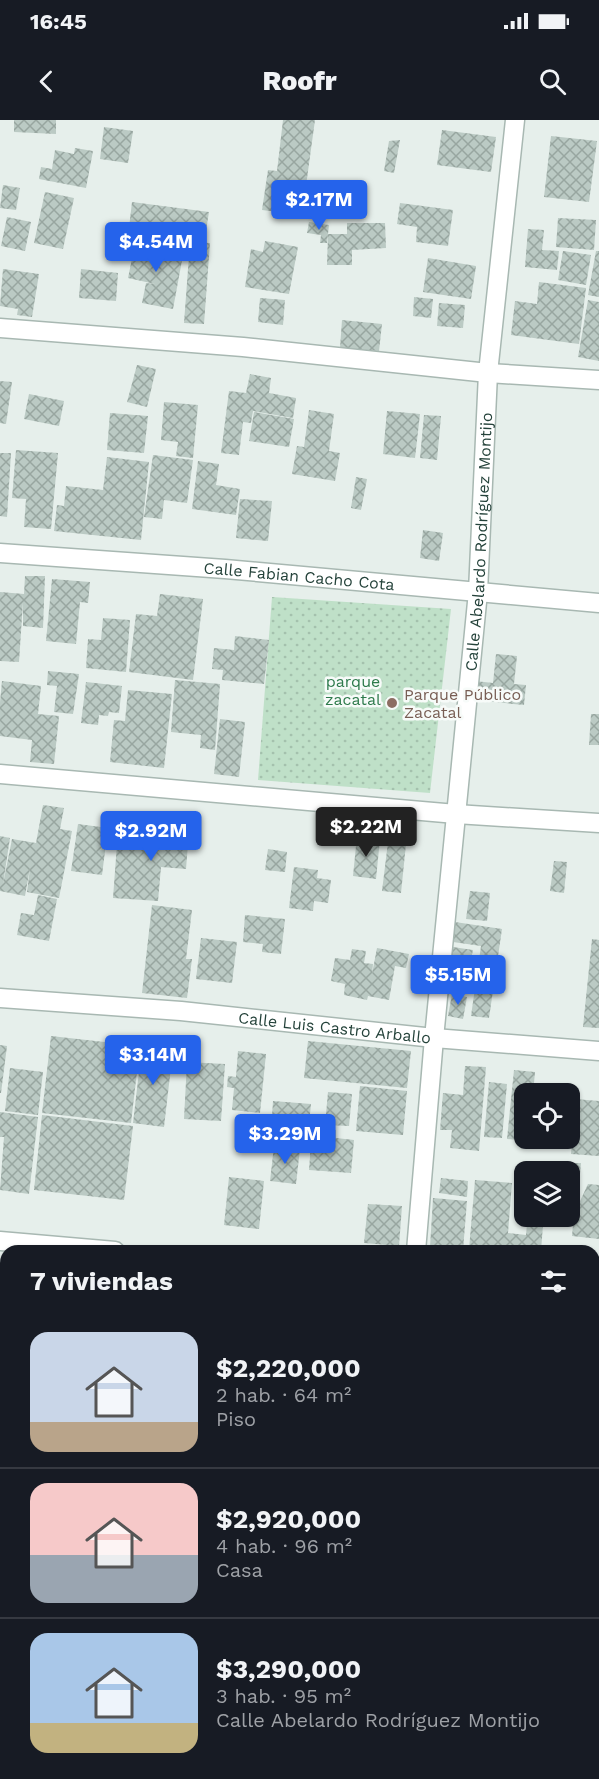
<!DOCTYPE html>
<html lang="es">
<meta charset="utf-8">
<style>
:root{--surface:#171b24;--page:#20242c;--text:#f1f3f6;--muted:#9ea1a6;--line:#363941;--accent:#2563eb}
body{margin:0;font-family:"Work Sans",sans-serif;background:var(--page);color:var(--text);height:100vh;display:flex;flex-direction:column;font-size:22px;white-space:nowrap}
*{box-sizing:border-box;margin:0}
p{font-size:20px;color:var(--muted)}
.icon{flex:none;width:33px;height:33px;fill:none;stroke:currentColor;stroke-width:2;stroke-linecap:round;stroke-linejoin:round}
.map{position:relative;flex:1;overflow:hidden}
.side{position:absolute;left:0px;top:1125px;width:600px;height:534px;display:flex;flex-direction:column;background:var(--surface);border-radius:18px 18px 0 0;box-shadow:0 2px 4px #0004}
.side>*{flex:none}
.tools{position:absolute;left:514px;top:963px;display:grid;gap:12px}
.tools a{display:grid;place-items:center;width:66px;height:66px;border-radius:12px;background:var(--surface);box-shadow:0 2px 4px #0004;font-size:30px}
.price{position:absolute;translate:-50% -51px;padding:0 14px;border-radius:6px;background:var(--accent);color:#fff;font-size:20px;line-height:39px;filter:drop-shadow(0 2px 3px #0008)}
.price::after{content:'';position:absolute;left:50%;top:36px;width:18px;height:14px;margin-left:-9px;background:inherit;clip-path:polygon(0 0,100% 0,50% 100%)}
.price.on{background:#222;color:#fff}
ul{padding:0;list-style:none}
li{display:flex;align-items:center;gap:18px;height:150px;padding:0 30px}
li+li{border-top:2px solid var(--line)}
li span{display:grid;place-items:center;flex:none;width:168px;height:120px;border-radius:18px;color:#555}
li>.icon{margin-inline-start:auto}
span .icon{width:72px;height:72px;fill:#fffc;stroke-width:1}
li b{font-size:26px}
h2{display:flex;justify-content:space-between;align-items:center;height:72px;padding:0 30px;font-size:26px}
.status{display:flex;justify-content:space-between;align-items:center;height:42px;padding:0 30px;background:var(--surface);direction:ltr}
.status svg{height:16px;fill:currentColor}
header{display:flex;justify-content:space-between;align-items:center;height:78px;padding:0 30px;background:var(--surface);font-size:27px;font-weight:800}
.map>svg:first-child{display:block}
.park{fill:url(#park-dots)}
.building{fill:url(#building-cross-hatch)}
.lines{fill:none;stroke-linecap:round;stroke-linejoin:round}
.minor-casing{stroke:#a8b8b2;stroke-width:21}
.minor{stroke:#fff;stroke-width:18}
.education-dot{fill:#8d6e63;stroke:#f7fbf9;stroke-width:2}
.labels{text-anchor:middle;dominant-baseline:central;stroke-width:5;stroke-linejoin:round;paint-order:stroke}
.street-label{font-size:16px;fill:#24423a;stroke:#f7fbf9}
.park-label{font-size:16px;fill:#2d7a4b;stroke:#f7fbf9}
.education-label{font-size:16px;fill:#785e54;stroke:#f7fbf9;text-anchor:start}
</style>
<div class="status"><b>16:45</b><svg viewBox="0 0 49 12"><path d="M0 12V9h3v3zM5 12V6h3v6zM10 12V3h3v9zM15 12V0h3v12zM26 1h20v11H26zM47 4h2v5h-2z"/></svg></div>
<header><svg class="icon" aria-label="back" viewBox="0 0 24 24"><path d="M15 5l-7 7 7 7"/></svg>Roofr<svg class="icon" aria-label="search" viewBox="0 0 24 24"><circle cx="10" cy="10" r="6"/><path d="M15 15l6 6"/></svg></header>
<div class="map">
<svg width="599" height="1659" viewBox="0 0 599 1659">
<defs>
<pattern id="park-dots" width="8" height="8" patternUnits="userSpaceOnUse" patternTransform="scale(1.5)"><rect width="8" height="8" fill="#bfe0c8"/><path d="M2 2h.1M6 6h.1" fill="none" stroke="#a4c1ad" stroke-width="1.8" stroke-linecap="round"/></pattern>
<pattern id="building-cross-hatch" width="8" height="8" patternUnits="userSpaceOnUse" patternTransform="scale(1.5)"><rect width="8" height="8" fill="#bbcac4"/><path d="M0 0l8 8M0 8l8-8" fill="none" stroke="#98a6a0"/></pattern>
</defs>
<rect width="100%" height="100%" fill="#e6efeb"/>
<!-- park -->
<path class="park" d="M272,477l179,12 -21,184 -172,-13z"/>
<!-- building -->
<path class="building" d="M14,0h42v14l-42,-2z
M283,0h32l-13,95 -40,-5 6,-40 9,1z
M104,7l29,4 -5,32 -28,-4z
M442,10l54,7 -5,35 -54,-7z
M551,16l46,5 -8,61 -45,-5z
M400,20l-6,33 -10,-2 5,-30z
M75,28l18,3 -7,37 -47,-9 2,-12 11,2 3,-19 19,4z
M3,65l17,3 -4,22 -16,-2z
M45,72l29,6 -11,51 -29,-6z
M132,82l77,10 -4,25 -76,-9z
M400,83l53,7 -5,36 -32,-4 1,-15 -20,-3z
M7,97l24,5 -6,29 -24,-5z
M558,98l38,2 -2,30 -38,-3z
M309,102l20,3 -2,18h-7l1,-8 -14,-2z
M347,103h38l1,25 -34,2v15h-25l1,-31h19z
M528,109l16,1 -2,20 17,1 -2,19 -32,-3z
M136,119l26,6 -1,6 22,4 -10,54 -31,-6 4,-20 9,1 -27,-6z
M265,121l33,6 -9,47 -44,-7 6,-38 12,3z
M190,122l20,1 -6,81 -20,-1z
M563,131l28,4 -5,30 -28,-5z
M596,131h3v46l-11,-2z
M428,138l48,8 -5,33 -48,-7z
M3,149l36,5 -7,43 -15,-2 1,-6 -18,-3z
M81,149l37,4 -2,28 -37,-3z
M539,162l47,6 -7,56 -68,-9 4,-34 22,3z
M414,177l19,2 -2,19 -18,-2z
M260,178l25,2 -2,25 -25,-3z
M588,180l11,2v59l-21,-4z
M439,183l26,2 -2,23 -26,-2z
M342,200l40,4 -3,27 -39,-3z
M137,245l19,4 -9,38 -20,-5z
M250,254l21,4 -2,15 27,5 -3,20 -40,-7 -2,12 -8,-1 -4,33 -18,-2 8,-62 17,2z
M0,261l12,1 -6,42 -6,-1z
M29,274l35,7 -5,25 -35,-7z
M164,282l34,3 -5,53 -17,-2 2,-14 -17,-2z
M309,290l25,4 -5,37 11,2 -5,28 -43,-7 5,-28 7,1z
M387,291l33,3 -5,44 -32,-4z
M254,292l40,7 -5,28 -40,-6z
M110,293l38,3 -4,37 -37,-3z
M424,295l17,1 -4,44 -17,-2z
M16,330l42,3 -7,76 -27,-2 2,-28 -14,-1z
M0,333h11l-4,64 -7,-1z
M153,335l40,5 -6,43 -23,-3 -2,19 -18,-2z
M107,337l42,5 -8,78 -87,-9 3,-26 7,1 2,-20 37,4z
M198,341l21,3 -3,21 24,4 -4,26 -44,-6z
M356,357l11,2 -6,31 -10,-2z
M240,379l32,2 -4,40 -32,-3z
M423,410l20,3 -4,28 -19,-3z
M25,456h20l-2,52 -20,-2v-24l-4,60 -19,-1v-69l24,2z
M52,459l38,3 -2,21 -8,-1 -4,42 -30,-3z
M160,474l43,5 -10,81 -64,-8 7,-58 21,2z
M103,498l27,2 -4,52 -40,-4 2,-29 13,1z
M235,516l34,4 -5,44 -42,-4 1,-10 -11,-1 2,-21 20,2z
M496,534l21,2 -3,28 12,1 -2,20 -50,-5 1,-19 18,2z
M48,551l31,3 -6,40 -19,-2 3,-26 -10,-1z
M175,560l45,4 -5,66 -15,-2 1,-13 -30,-3z
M2,561l39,5 -3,28 21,2 -5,48 -24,-2 2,-22 -32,-4v-34z
M86,562l36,4 -3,27 -10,-1 -1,4 -9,-1 -1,10 -17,-2z
M128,570l44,4 -8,74 -54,-6 4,-42 11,1z
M591,594h8v31h-10z
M220,599l25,3 -6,55 -25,-3z
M43,685l21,3 -4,21 12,2 -13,67 -32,-6 3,-24 -5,28 -25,-5v-55l10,2 -7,46 9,-45 24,4z
M162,696l28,3 -4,50 -25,-2 -3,34 -45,-3 4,-54 43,4z
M78,704l30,4 -6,47 -31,-4z
M357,716l23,3 -4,40 -23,-3z
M388,722l18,2 -5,49 -19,-2z
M268,729l19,3 -2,20 -20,-2z
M554,741l13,1 -3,31 -14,-2z
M294,747l24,3 -1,8 14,2 -3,23 -14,-2 -1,10 -24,-3z
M470,771l20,2 -3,28 -21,-2z
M38,775l19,4 -8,42 -32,-6 4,-22 13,2z
M152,785l40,5 -6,49h6l-5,39 -45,-5z
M245,795l40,4 -4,35 -19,-2 1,-8 -20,-2z
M455,802l47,7 -13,89 -18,-2 10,-70 -28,-4z
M201,818l36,4 -5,41 -36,-4z
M592,819l7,1v88l-16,-1z
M453,827l20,3 -3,14 -19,-4z
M377,828l32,6 -3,14 -11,-2 -6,34 -21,-4 -1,4 -23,-5 1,-11 -14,-3 4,-23 15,2 2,-11 14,2 -2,12 9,1 -1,10z
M452,874l15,3 -4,22 -15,-3z
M51,916l89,10 -9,77 -89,-10z
M308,921l103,10 -4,37 -103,-10z
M0,925l7,1 -6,47h-1z
M142,926l31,4 -9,77 -31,-4z
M238,931l28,3 -6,59 -28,-3 2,-22 -7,-1 1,-11 8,1z
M187,942l38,2 -4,57 -37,-2z
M465,946l21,1 -7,84 -29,-3 2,-18h-12l3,-37 20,2z
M10,948l33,4 -5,43 -33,-4z
M514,950l21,2 -2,22h-8v44h3v3l-21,-2z
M489,962l18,2 -5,54 -18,-1z
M360,966l47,5 -4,44 -47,-4z
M328,972l24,2 -3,32 -24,-1z
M575,979l24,2v55l-28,-2z
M273,981l38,3 -3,30 -37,-3z
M0,992l38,5 -9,77 -29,-4 4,-53h-4z
M42,995l91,11 -9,74 -90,-10z
M312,1009l24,1v8l18,2 -3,33 -42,-3z
M274,1026l26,3 -4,35 -26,-3z
M573,1043h8l-2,23 -9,-3v-11h-30l1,-6 31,2z
M229,1057l35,4 -5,48 -35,-4z
M441,1058l27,3 -1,16 -28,-4z
M475,1060l37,3 -4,50 18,2 1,-11 16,1 -2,26 -72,-2z
M588,1064l11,1v54l-27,-3 2,-22z
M433,1078l34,3 -4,49 -33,-3z
M368,1084l34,2 -3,40 -35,-3z
M0,1201l6,1v62l-6,-1z
M594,1248h5v113l-5,-1z
M0,1267l6,1v57l-4,29 -2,-1z
M3,1495h3v36l-6,-1z
M594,1570h5v23l-5,-1z
M0,1625h6v28h10l-1,6 -15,-1z
M594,1627h5v32h-56l1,-2 -10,-1v-3h60z
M31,1653h37l-1,6 -37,-3z
M74,1653h28v6h-29z
M114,1653h51l-1,6h-51z
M210,1653h38v6h-38z
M462,1653h18v6h-28v-4l10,1z
M482,1653h36l-1,6h-35z"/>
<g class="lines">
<defs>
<g id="minor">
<path d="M0,208l243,19 245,26 111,7"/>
<path id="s1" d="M0,433l225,16 374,34"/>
<path d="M0,654l456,40 143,9"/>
<path id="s2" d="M0,878l181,13 253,27 165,13"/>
<path d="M0,1121l115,10"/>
<path id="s3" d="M416,1131l18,-213 44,-446 10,-219 27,-253"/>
<path d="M0,1166l6,1"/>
<path d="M594,1173l5,1"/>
<path d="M594,1214l5,1"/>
<path d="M0,1365l6,1"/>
<path d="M594,1418h5"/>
<path d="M0,1557l6,1"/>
<path d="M594,1601h5"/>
<path d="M372,1659l1,-6"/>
</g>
</defs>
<!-- minor casing -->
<use href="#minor" class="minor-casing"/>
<!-- minor -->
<use href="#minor" class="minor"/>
</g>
<!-- markers -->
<circle class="education-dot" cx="392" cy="583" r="6"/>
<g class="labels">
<!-- street labels -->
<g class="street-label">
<text stroke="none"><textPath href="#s3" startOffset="712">Calle Abelardo Rodríguez Montijo</textPath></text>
<text stroke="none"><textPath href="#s1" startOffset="300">Calle Fabian Cacho Cota</textPath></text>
<text stroke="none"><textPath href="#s2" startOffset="336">Calle Luis Castro Arballo</textPath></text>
</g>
<!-- park labels -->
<g class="park-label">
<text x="353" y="561">parque<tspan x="353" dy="18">zacatal</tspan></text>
</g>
<!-- education labels -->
<g class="education-label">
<text x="404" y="574">Parque Público<tspan x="404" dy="18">Zacatal</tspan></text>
</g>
</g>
</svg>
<div class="tools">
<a><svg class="icon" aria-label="locate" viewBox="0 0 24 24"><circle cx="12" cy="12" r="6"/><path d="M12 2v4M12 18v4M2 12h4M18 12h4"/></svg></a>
<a><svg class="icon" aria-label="layers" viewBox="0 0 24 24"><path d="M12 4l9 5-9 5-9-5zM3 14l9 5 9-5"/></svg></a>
</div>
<b class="price" style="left:319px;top:111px">$2.17M</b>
<b class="price" style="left:156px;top:153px">$4.54M</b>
<b class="price on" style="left:366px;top:738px">$2.22M</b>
<b class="price" style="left:151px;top:742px">$2.92M</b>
<b class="price" style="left:458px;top:886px">$5.15M</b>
<b class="price" style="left:153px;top:966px">$3.14M</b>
<b class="price" style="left:285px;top:1045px">$3.29M</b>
<section class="side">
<h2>7 viviendas<svg class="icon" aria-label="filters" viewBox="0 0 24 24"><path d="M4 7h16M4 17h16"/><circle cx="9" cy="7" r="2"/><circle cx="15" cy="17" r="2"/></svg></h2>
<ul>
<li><span style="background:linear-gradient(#c9d6e8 75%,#b9a48a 0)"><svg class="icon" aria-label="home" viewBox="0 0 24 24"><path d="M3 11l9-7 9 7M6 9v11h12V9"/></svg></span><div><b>$2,220,000</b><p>2 hab. · 64 m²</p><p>Piso</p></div></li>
<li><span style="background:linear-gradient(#f6c9c9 60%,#9aa5b1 0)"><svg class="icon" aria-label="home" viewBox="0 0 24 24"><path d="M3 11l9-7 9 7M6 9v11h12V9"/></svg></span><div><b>$2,920,000</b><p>4 hab. · 96 m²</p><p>Casa</p></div></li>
<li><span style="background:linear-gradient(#a9c7e8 75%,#c2b280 0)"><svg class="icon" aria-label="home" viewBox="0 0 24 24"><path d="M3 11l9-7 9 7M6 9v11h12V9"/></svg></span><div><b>$3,290,000</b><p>3 hab. · 95 m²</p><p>Calle Abelardo Rodríguez Montijo</p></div></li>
</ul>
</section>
</div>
